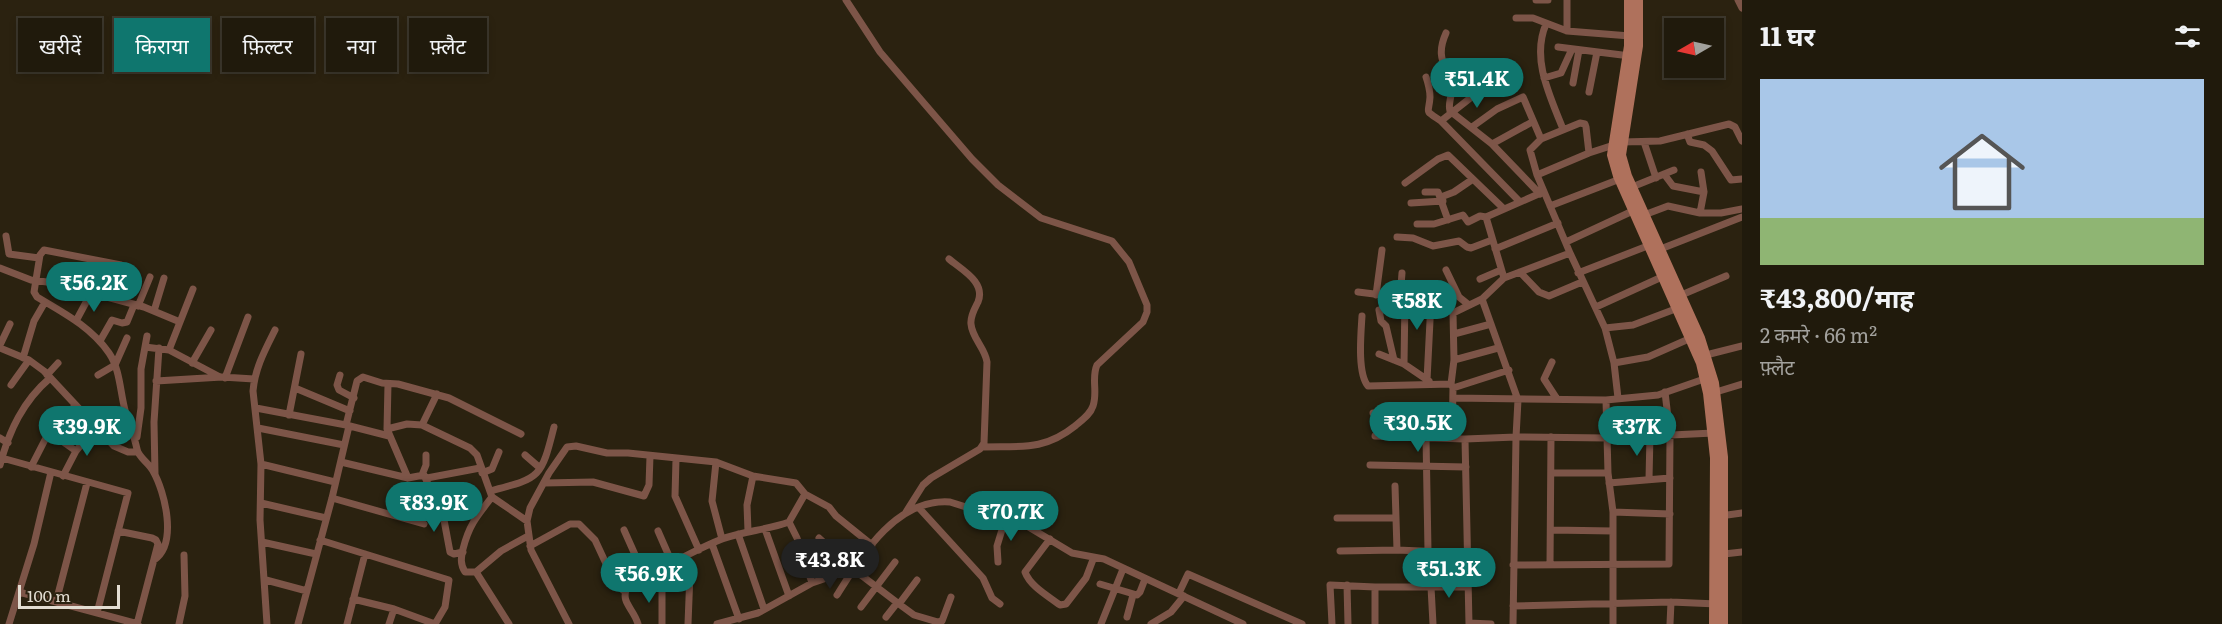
<!DOCTYPE html>
<html lang="hi">
<meta charset="utf-8">
<style>
:root{--surface:#201a0c;--page:#2d271a;--text:#f1f3f6;--muted:#a2a19d;--line:#3d382d;--accent:#0f766e}
body{margin:0;font-family:Literata,"Noto Sans Devanagari",serif;background:var(--page);color:var(--text);height:100vh;display:flex;flex-direction:column;font-size:22px;white-space:nowrap}
*{box-sizing:border-box;margin:0}
p{font-size:20px;color:var(--muted)}
.icon{flex:none;width:33px;height:33px;fill:none;stroke:currentColor;stroke-width:2;stroke-linecap:round;stroke-linejoin:round}
.map{position:relative;flex:1;overflow:hidden}
.sheet{display:flex;flex-direction:column;background:var(--surface);width:480px}
.sheet>*{flex:none}
.banner{position:absolute;left:18px;top:18px;width:570px;height:54px;display:flex;gap:12px}
.needle{width:39px;rotate:261deg}
.tools{position:absolute;left:1664px;top:18px;display:grid;gap:12px}
.tools a{display:grid;place-items:center;width:60px;height:60px;border-radius:0px;background:var(--surface);box-shadow:0 3px 9px #0003,0 0 0 2px var(--line);font-size:30px}
.scale{position:absolute;left:18px;bottom:15px;width:102px;box-sizing:border-box;padding-left:6px;border:3px solid #e3ddd2;border-top:0;font-size:16px;line-height:21px;white-space:nowrap;color:#e3ddd2;-webkit-text-stroke:4px #2b2210;paint-order:stroke}
.price{position:absolute;translate:-50% -51px;padding:0 14px;border-radius:21px;background:var(--accent);color:#fff;font-size:20px;line-height:39px;filter:drop-shadow(0 2px 3px #0008)}
.price::after{content:'';position:absolute;left:50%;top:36px;width:18px;height:14px;margin-left:-9px;background:inherit;clip-path:polygon(0 0,100% 0,50% 100%)}
.price.on{background:#222;color:#fff}
ul{padding:0;list-style:none}
li{display:grid;align-content:center;gap:12px;height:318px;padding:0 18px}
li+li{border-top:2px solid var(--line)}
li span{display:grid;place-items:center;height:186px;border-radius:0px;color:#555}
li>.icon{margin-inline-start:auto}
span .icon{width:108px;height:108px;fill:#fffc;stroke-width:1}
li b{font-size:26px}
h2{display:flex;justify-content:space-between;align-items:center;height:72px;padding:0 18px;font-size:26px}
.chip{padding:0 21px;border-radius:0px;background:var(--surface);box-shadow:0 3px 9px #0003,0 0 0 2px var(--line);font-size:21px;line-height:54px}
.chip.on{background:var(--accent);color:#fff}
main{display:flex;flex:1;min-height:0}
.map>svg:first-child{display:block}
.lines{fill:none;stroke-linecap:round;stroke-linejoin:round}
.street{stroke:#7d5548;stroke-width:7}
.secondary{stroke:#af715c;stroke-width:10}
</style>
<main>
<div class="map">
<svg width="1742" height="624" viewBox="0 0 1742 624">
<rect width="100%" height="100%" fill="#2b2210"/>
<g class="lines">
<!-- street -->
<path class="street" d="M846,0l34,52 92,107 26,26 43,33 71,23 17,21 18,43v7l-4,10 -46,43c-6,13 1,27 -4,41 -3,9 -11,14 -18,20 -31,25 -55,20 -92,21
M1536,0h12
M1567,0v31l63,5
M1738,0l4,8
M1516,18h17l34,13
M1546,24c-15,35 4,72 17,105
M1446,33c-13,29 5,34 5,60 0,7 -3,11 -1,18l42,33 48,50
M1558,47l72,9
M1426,77c2,6 4,14 4,20 -1,18 -7,12 11,24l79,81
M1544,78l17,-5 11,-24
M1573,83l6,-33
M1451,87l27,-21
M1589,92l8,-40
M1441,121l46,-36
M1472,127l25,-18 26,-12 18,42
M1687,134l3,8 14,3 8,6 19,29 11,-1
M1644,142l12,36
M1492,144l40,-22
M1664,174l9,12 31,6
M1537,175l52,-22 34,-11 37,-1 69,-17 6,3 7,14
M1405,183l33,-24 10,-4 55,53
M1632,187l42,-17
M1425,192h13l10,28
M1441,197l13,-5 19,-13
M1411,203l32,-2
M1550,206l70,-27
M1700,213l4,-21 -3,-20
M1644,215l24,-9 32,7h21l21,-4
M1417,224h17l29,-9 5,7 12,-6 6,1
M6,236l3,18 30,4
M1397,237l16,1 20,8 26,-5 8,6 4,1 21,-8
M1566,242l71,-33
M1495,249l63,-26
M1658,250l84,-33
M1570,253l-33,-78 -7,-25 11,-11 39,-16 5,1 1,3 3,26
M121,265l-77,-15 -4,5 -6,37 3,5c27,16 54,30 72,56 11,16 11,38 16,57 4,13 9,25 12,39 1,8 12,14 16,22 12,21 25,73 1,89
M0,268l31,12 24,3 89,24 36,15
M1446,270l13,27 10,8
M1520,272l19,20 10,4 33,-14
M1578,273l72,-28
M1504,278l-18,-61 57,-25
M1480,279l21,-9
M82,291l12,-31
M1358,292l73,9 22,12
M1376,295l6,-45
M1679,296l47,-20
M1400,298l2,-25
M138,306l12,-29
M1596,307l68,-31
M1379,310l2,11 5,5 8,34
M154,311l10,-33
M1362,316c-1,17 -5,57 6,70l83,-2
M76,321l15,-28
M1605,328l28,-3 45,-17
M1454,334l37,-10
M100,341l12,-21 10,3 5,-1 7,-17
M0,345l10,-21
M145,347l24,3 51,27
M0,348l29,12 15,11 70,75 14,6h9
M169,350l24,-61
M1379,354l25,10 25,17
M1706,355l36,-9
M23,358l11,-37 11,-19
M1454,360l44,-12
M1552,362l-8,17 13,20
M192,363l19,-33
M1614,363l34,-6 43,-19
M1404,364l1,-66
M47,375l11,-12
M98,375l17,-10 12,-27
M340,375l-3,10 2,5 15,8
M225,378l23,-61
M1427,380l4,-79
M156,381l66,-4 32,2
M388,384l-1,45 21,49
M11,385l18,-25
M295,388l55,23
M1453,388l56,-18
M1716,392l26,-8
M1453,398l153,2 52,-5 49,-17
M1606,400l2,73 5,39v112
M256,408l90,17 43,11
M1373,413l80,-1
M289,415l12,-61
M346,425l11,-44 6,-4 19,6 16,1 51,14 72,36
M422,425l15,-31
M258,428l86,17
M387,429l20,-5 15,1 48,23 7,7 15,42
M49,432l27,19
M1375,436l90,3
M137,437l4,-29v-39l6,-33
M1426,437l2,114
M0,438l8,5
M1452,438l1,-50 -2,-4 3,-24 -1,-47 29,-14
M525,455l15,13
M2,458l126,35 -31,120
M676,459l-1,37 24,54
M341,462l67,16 16,-3 20,45 6,32 4,2 9,-2
M716,462l-4,39 10,38
M261,464l74,18
M0,465c9,-34 23,-64 50,-87
M1370,465l96,2
M31,467l18,-35 26,-26
M482,473l10,-4 7,-17
M1552,473h56
M155,474l-1,-52 5,-74
M422,475l4,-10v-10
M63,476l13,-25 20,-24
M753,476l43,7 9,11 24,13 7,9 36,29
M427,478l53,-10
M1649,479l1,-44
M544,483l49,-1 51,14 5,-11 1,-29
M1609,483l61,-5
M1395,486l2,64
M490,491c50,-13 51,-12 64,-64
M332,498l92,26
M261,503l65,15
M919,508l64,70 9,20 8,6
M906,512l17,-27 8,-7 49,-29 4,-6 3,-81c-2,-14 -15,-24 -16,-38 -1,-8 4,-16 7,-22 8,-20 -16,-32 -29,-43
M1613,512l57,2
M1720,516l22,-3
M1337,518h58
M789,522l16,-28
M765,529l24,67
M624,530l21,47
M1552,530l61,1
M118,531l34,7 4,2 2,4 -21,80
M658,531l14,32
M738,534l26,75
M819,538l34,31
M1050,539l-25,33c5,14 23,24 35,33l6,-1 20,-26 8,-21
M320,540l129,40 -4,27 -10,17
M262,542l54,12
M712,544l27,75
M530,546l40,-22h9l16,16 20,43 10,9
M1340,551l57,-1 70,3
M1724,554l18,-2
M684,557l6,16 -2,51
M998,562l-1,-16 8,-26
M1513,565l156,-1 1,-129 -5,-43
M1550,565l1,-128
M476,572h-11c-5,-8 -4,-14 -2,-23 6,-24 14,-33 29,-52l35,24
M266,580l41,11
M662,584v40
M1100,584l37,11 3,-3 5,-13
M1347,585l1,39
M1375,587v37
M1431,587l2,37
M19,592l15,-48 17,-72
M1179,593l9,-19 114,50
M837,595c25,-40 59,-97 113,-93l77,24 45,27 32,6 139,65
M353,599l41,10 41,15
M56,602l31,-119
M899,604l15,11 24,7 4,-1 9,-24
M1513,606l158,-4 46,2
M861,607l34,-45
M886,617l11,-14
M1127,617l6,-22
M1469,623l22,1
M9,624l10,-32 119,32
M179,624l6,-28 -1,-41
M267,624l-7,-104 1,-56 -8,-73c2,-23 12,-41 22,-61
M298,624l34,-126 17,-72
M347,624l18,-70
M389,624l5,-15
M509,624l-33,-52 25,-21 27,-15
M569,624l-38,-74 -4,-29 3,-13 19,-35 18,-26 9,-1 31,7h21l88,9 37,14 -6,29 1,26
M638,624c-4,-15 -18,-22 -11,-36 31,-17 62,-36 95,-49 22,-8 45,-9 67,-17l8,16 15,45
M717,624l41,-11 54,-30 41,-14 46,35 18,-24
M1101,624l22,-55
M1151,624l20,-12 13,-16
M1332,624l-2,-39 45,2h92
M1469,624l-4,-185 51,-2 2,-37 -36,-101 22,-21 66,-25 35,75 9,35 4,35
M1513,624l3,-187 91,1 107,-5
M1670,624l1,-22"/>
<!-- secondary -->
<path class="secondary" d="M1629,0v46l-17,109 6,21 83,187 7,30 7,65 -1,166
M1638,0v46l-17,109 6,21 73,162 14,45 9,74v167"/>
</g>
</svg>
<div class="tools">
<a><svg class="needle" viewBox="-14 -14 28 28"><path d="M0-13l5 13h-10z" fill="#e53935"/><path d="M0 13l5-13h-10z" fill="#a2a19d"/></svg></a>
</div>
<div class="scale">100 m</div>
<b class="price" style="left:1477px;top:109px">₹51.4K</b>
<b class="price" style="left:94px;top:313px">₹56.2K</b>
<b class="price" style="left:1417px;top:331px">₹58K</b>
<b class="price" style="left:1418px;top:453px">₹30.5K</b>
<b class="price" style="left:87px;top:457px">₹39.9K</b>
<b class="price" style="left:1637px;top:457px">₹37K</b>
<b class="price" style="left:434px;top:533px">₹83.9K</b>
<b class="price" style="left:1011px;top:542px">₹70.7K</b>
<b class="price on" style="left:830px;top:590px">₹43.8K</b>
<b class="price" style="left:1449px;top:599px">₹51.3K</b>
<b class="price" style="left:649px;top:604px">₹56.9K</b>
<div class="banner">
<a class="chip">खरीदें</a>
<a class="chip on">किराया</a>
<a class="chip">फ़िल्टर</a>
<a class="chip">नया</a>
<a class="chip">फ़्लैट</a>
</div>
</div>
<section class="sheet">
<h2>11 घर<svg class="icon" aria-label="filters" viewBox="0 0 24 24"><path d="M4 7h16M4 17h16"/><circle cx="9" cy="7" r="2"/><circle cx="15" cy="17" r="2"/></svg></h2>
<ul>
<li><span style="background:linear-gradient(#a9c7e8 75%,#8fb573 0)"><svg class="icon" aria-label="home" viewBox="0 0 24 24"><path d="M3 11l9-7 9 7M6 9v11h12V9"/></svg></span><div><b>₹43,800/माह</b><p>2 कमरे · 66 m²</p><p>फ़्लैट</p></div></li>
</ul>
</section>
</main>
